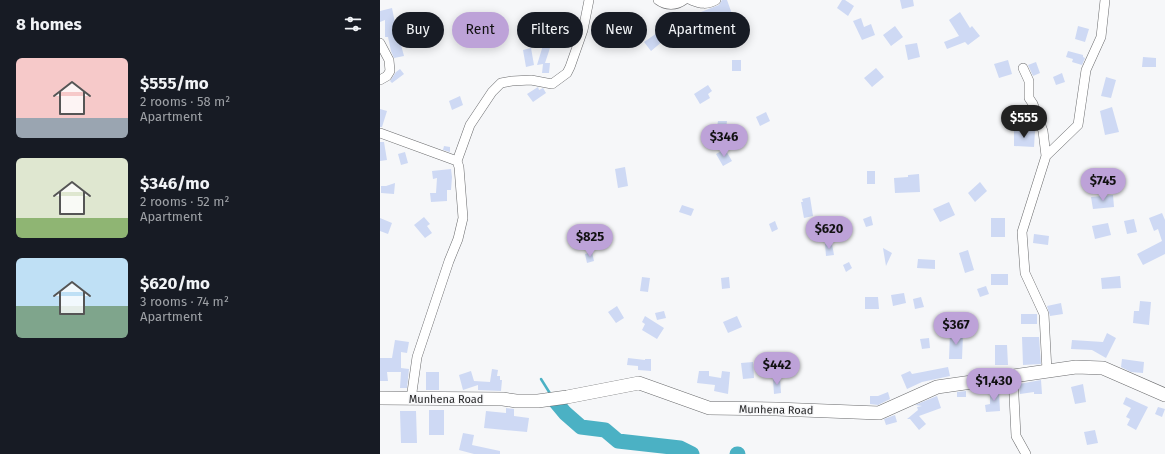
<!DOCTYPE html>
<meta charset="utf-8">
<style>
:root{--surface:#171b24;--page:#242831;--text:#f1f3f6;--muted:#9ea1a6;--accent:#bda2d8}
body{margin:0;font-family:"Fira Sans",sans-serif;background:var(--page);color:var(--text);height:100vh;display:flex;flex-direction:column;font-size:15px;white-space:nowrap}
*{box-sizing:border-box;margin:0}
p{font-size:13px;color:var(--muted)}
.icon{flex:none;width:22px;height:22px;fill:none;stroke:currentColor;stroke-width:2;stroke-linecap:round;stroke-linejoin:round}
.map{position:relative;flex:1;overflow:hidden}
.details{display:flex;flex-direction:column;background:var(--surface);width:380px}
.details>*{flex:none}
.banner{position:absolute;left:12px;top:12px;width:380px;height:36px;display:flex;gap:8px}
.price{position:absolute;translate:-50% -34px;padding:0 9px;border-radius:14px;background:var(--accent);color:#111;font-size:13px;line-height:26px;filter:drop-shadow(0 1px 2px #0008)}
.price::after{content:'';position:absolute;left:50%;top:24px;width:12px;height:9px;margin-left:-6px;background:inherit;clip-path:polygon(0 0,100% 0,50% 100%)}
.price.active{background:#222;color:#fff}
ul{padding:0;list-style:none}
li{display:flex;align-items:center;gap:12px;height:100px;padding:0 16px}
li span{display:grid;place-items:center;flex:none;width:112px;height:80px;border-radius:6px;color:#555}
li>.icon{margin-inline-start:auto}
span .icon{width:48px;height:48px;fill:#fffc;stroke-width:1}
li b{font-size:17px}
h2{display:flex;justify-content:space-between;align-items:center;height:48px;padding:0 16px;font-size:17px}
.pill{padding:0 14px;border-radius:18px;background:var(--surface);box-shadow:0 2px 10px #0003;font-size:14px;line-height:36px}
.pill.active{background:var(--accent);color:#111}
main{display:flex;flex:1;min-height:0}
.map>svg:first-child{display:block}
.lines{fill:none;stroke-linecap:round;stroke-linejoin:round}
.stream{stroke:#4bb1c4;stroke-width:2.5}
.river{stroke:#4bb1c4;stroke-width:15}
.building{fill:#ced9f4}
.street-casing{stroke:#6a6b6d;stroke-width:10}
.secondary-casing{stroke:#6a6b6d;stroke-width:14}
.street{stroke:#fff;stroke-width:9}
.secondary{stroke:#fff;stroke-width:13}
.labels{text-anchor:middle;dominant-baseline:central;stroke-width:3;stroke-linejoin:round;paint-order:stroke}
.street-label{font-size:11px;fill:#262627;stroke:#f6f7f9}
</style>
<main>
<section class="details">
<h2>8 homes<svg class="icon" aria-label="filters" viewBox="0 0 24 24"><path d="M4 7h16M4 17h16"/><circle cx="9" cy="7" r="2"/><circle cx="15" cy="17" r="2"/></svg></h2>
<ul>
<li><span style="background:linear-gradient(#f6c9c9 75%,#9aa5b1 0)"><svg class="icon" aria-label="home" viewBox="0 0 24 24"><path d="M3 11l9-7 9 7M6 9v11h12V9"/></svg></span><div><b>$555/mo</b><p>2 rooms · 58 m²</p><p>Apartment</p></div></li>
<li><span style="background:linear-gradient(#dfe7d0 75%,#8fb573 0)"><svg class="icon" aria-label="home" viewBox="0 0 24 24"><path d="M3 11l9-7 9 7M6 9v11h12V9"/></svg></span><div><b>$346/mo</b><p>2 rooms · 52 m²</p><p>Apartment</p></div></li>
<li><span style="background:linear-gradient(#bfe0f5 60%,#7fa58c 0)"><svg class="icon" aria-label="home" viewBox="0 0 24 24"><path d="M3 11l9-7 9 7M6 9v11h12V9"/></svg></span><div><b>$620/mo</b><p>3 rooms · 74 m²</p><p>Apartment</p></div></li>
</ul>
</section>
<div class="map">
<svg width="785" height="454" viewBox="0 0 785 454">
<rect width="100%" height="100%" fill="#f6f7f9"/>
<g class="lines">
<!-- stream -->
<path class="stream" d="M161,379l10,16"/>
<!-- river -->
<path class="river" d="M175,401l10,12 16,14 24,3 13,11 62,7 12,6
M357,454h1"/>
</g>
<!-- building -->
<path class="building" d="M342,0h5l5,14 -11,3 1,2 -14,7 -7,-14 18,-7z
M462,0h3l9,6 -6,10 -11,-8z
M520,0h13l1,6 -12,3z
M12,8l3,15h14v-3l19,-3 1,9 -29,5v10l4,15 -10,2 -3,-7 -3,-14h-3v-17l-5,2v-11z
M580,12l10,16 2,-2 8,10 -12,9 -3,-3 -18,7 -3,-7 15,-6 -10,-16z
M305,18l4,12 -12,4 -4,-11z
M481,18l3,9 7,-3 4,11 -13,5 -9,-19z
M515,26l8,11 -12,9 -8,-11z
M698,26l11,3 -4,13 -10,-3z
M277,33l6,8 -12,10 -7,-9z
M164,42l7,3 -6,18h5l-1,10h-7l1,-9 -6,1z
M537,43l3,14 -12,3 -3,-15z
M151,48l3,17 -8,2 -3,-17z
M688,51l15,4v2l2,1 -3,7 -10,-3 1,-3 -7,-2z
M763,57l13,1v9h-14z
M352,60h9v11h-9z
M628,60l4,14 -13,4 -5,-14z
M656,62l4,11 -7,3 -5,-11z
M496,68l8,9 -12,10 -8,-9z
M20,69l4,5 -12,9 -2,-2 6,-9z
M682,73l3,9 -9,3 -3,-8z
M726,77l10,3 -5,18 -10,-2z
M328,85l4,6 -4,3 2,4 -10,6 -6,-10z
M158,87l1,3 4,-2 3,5 -13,9 -6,-8z
M80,96l3,9 -11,5 -3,-9z
M732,107l7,25 -14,3 -5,-24z
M0,109l7,2 -5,16h-2z
M386,112l4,9 -10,5 -4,-9z
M338,121h9l-2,17 -10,-1z
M634,131h21l-1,16 -20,-1z
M0,142h4l3,18 -7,1z
M64,146l6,1v5l-7,-2z
M345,149l7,12 -9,5 -7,-12z
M25,152l3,11 -7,2 -3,-11z
M245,167l3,19 -10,2 -3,-19z
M71,169l1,8 -1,13h-4v11l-16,1 -1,-9h6l1,-15 -4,1 -1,-8z
M487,171h8v13h-8z
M539,174l1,18 -25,1 -1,-15 14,-1v-2z
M600,182l7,9 -12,11 -7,-9z
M15,183l-1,11 -13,-1v-7h5z
M733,195l1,12 -21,2 -2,-12z
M430,197l3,19 -9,2 -3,-16h2l-1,-3z
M569,202l6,13 -15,7 -7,-13z
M302,205l12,4 -3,7 -12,-4z
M782,213l3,7v34l-22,11 -6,-11 25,-13 -4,-12 -4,2 -5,-13z
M491,216l2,9 -7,2 -3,-8z
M44,217l6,7 -3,2 5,7 -7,5 -11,-13z
M0,218l12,5 -4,11 -8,-3z
M611,218h14v19h-14z
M754,219l3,13 -10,2 -3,-13z
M395,221l3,8 -6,3 -3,-8z
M728,223l3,12 -16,4 -3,-13z
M654,234l15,2 -1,9 -15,-2z
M445,244h7l2,11 -8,1z
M503,248l9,5 -6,13z
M588,250l6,20 -9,3 -6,-20z
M212,252l2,9 -7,2 -2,-9z
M538,259l17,1v9l-18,-1z
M469,262l3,6 -6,4 -3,-7z
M611,274h17v11h-17z
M740,276l1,12 -19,1 -1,-11z
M262,277l8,1 -2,14 -8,-1z
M349,277l1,11 -8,1 -1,-11z
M606,286l3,8 -9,3 -3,-8z
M524,293l2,10 -13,3 -2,-11z
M485,297h13l1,12h-14z
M541,297l3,10 -9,2 -2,-10z
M760,301l11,1 -2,23 -16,-2 1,-12h5z
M681,303l2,11 -13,2 -3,-10z
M237,306l7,12 -8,5 -8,-11z
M284,311l2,7 -9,2 -2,-7z
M641,314h16v10h-16z
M265,316l19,12 -7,11 -15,-9 3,-6 -3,-2z
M357,316l5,11 -14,6 -5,-11z
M570,333l13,1 -1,25h-13z
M727,333l9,5 -10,20 -14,-8 -21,-1 1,-9 31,2z
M642,337h17l2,27 -18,1z
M549,338l1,10 -8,1 -2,-10z
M15,340l14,2 -2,11 -6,-1v16l8,1 -2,19h-7l1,-16h-14l1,9h-8v-23h12z
M615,345h12l1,20h-13z
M248,358l17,2v-1h6v12l-13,-1v-4l-11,-1z
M742,359l22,3 -1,11 -12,-1 -10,-5z
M373,362l1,16 -11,1 -2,-16z
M568,367l2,9 -28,6 -15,7 -6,-14 9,-4 2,3z
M112,369l6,1 -1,6h3v4h2l-1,11 -23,-1v-5l-15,5 -4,-15 12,-4 3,10 16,1z
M319,371h10v5l12,2 1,-7 8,1 -2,22 -14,-3 1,-6 -18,-2z
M46,372h13v18h-13z
M400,378l1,15 -7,1 -1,-15z
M661,380l1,14h-8v-2l-14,2 -1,-10z
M703,384l3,18 -11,2 -4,-17z
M586,391v6h-9v-5z
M610,391h9l1,20 -14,1 -1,-7 5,-1z
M508,392l2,7 -12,6 -8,-1v-8h8z
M557,396l4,12 -22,8 7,8 -7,6 -9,-11h-3l11,-9 -1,-3 5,-1 -7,-1z
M746,397l22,10 -12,23 -9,-5 3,-6 -4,-2 5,-9 -8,-4z
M778,407l7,2 -3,8 -7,-3z
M126,408l8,1v7l15,2 -2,14 -43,-4 2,-17 20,2z
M49,410h15v25h-15z
M20,411h16l1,32h-16z
M515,415l2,7 -11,3 -2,-6z
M715,430l3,13 -11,2 -3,-13z
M83,433l11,2 -2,10 28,6v3h-26l-15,-4z"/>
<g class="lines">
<defs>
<path id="street" d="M278,0c8,6 18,6 26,0
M311,0c10,4 16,5 25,0
M0,43l9,17 1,11 -3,5 -7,4
M643,68l6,13v17l4,6 10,27 3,25
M0,133l77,28 2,6 4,51 -5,21 -9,22 -32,96 -6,42
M77,161l13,-36 22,-33 9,-9 11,-2 19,-1 21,4 15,-11 3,-6 13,-37 6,-30
M667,371l-3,-57 -19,-41 -3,-41 24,-76 32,-31 8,-55 15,-33 4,-37
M633,376l3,60 10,18"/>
<path id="secondary" d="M0,398l123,1 13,2h22l29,-4 72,-14 70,25 67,1 103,4 58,-26 139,-20 27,1 62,27"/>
</defs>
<!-- street casing -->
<use href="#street" class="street-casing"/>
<!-- secondary casing -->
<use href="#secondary" class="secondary-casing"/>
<!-- street -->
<use href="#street" class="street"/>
<!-- secondary -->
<use href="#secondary" class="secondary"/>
</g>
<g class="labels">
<!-- street labels -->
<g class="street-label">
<text x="66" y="399">Munhena Road</text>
<text transform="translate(396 410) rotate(1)">Munhena Road</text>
</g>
</g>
</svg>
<b class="price active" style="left:644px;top:139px">$555</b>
<b class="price" style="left:344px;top:158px">$346</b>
<b class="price" style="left:723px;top:202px">$745</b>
<b class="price" style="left:449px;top:250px">$620</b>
<b class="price" style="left:210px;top:258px">$825</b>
<b class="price" style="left:576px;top:346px">$367</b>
<b class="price" style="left:397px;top:386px">$442</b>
<b class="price" style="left:614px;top:402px">$1,430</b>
<div class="banner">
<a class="pill">Buy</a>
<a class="pill active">Rent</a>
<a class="pill">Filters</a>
<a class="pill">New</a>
<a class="pill">Apartment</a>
</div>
</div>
</main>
